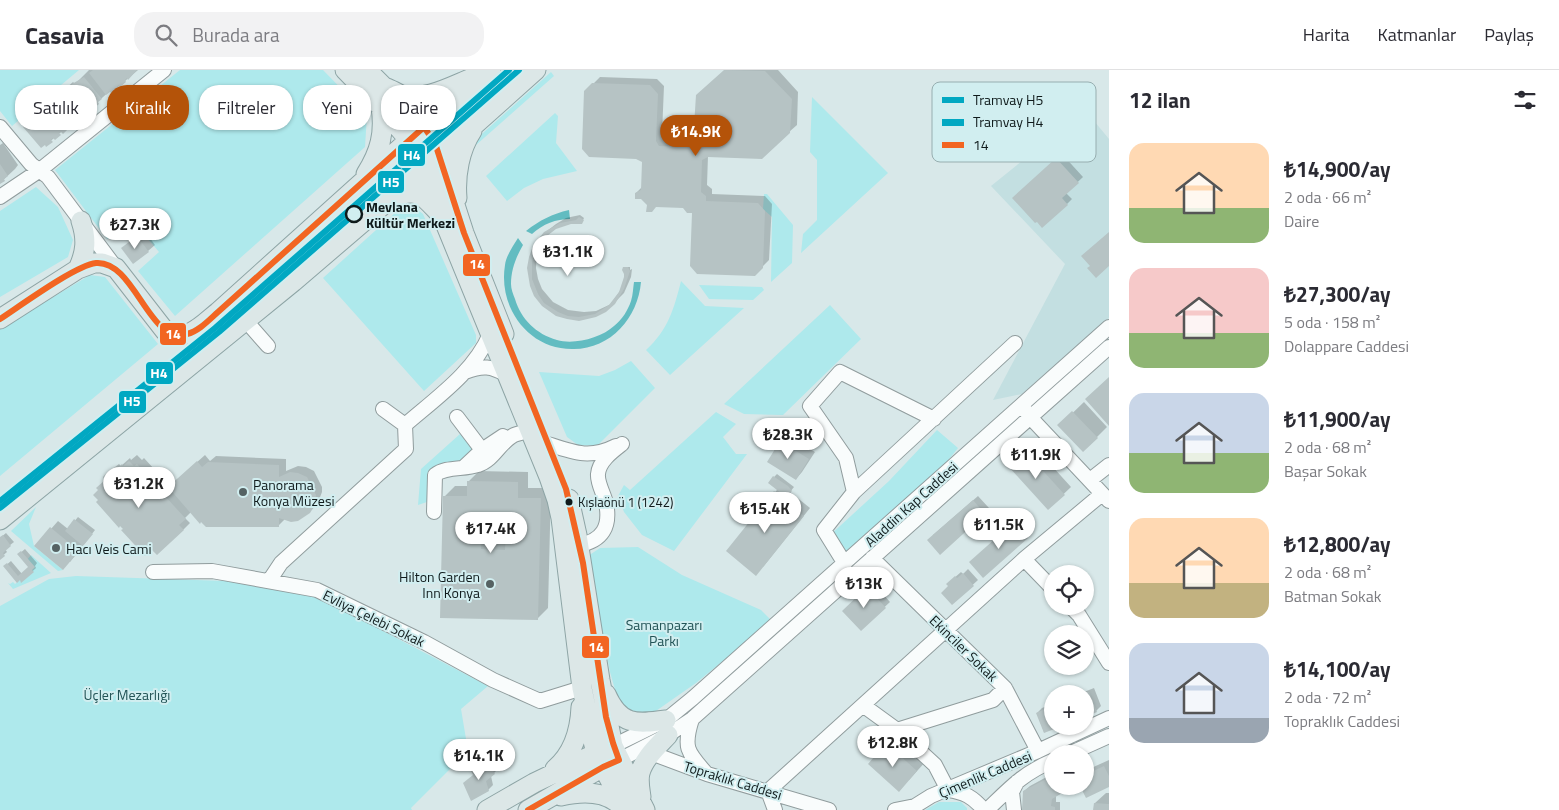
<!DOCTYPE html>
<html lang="tr">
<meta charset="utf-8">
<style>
:root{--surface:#fff;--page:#f2f2f3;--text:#2b2b33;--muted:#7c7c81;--line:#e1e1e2;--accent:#b45309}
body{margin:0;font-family:"Titillium Web",sans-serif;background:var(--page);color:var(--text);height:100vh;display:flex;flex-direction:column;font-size:19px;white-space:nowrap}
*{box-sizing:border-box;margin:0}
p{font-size:16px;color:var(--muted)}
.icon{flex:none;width:28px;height:28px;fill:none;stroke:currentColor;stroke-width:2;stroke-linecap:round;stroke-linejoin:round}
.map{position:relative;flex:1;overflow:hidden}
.panel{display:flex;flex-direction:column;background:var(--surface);width:450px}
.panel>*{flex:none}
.hud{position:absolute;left:15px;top:15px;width:475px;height:45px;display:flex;gap:10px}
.controls{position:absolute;left:1044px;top:495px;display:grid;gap:10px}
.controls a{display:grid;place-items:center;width:50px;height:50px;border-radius:50%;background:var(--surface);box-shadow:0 1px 4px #0004;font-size:25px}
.price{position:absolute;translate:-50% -42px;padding:0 11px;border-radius:18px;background:#fff;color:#222;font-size:16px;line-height:32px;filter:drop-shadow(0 1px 2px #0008)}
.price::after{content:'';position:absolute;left:50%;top:30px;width:15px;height:11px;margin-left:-8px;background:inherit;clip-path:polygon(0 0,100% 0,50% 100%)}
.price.selected{background:var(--accent);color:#fff}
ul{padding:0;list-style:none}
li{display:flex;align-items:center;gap:15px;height:125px;padding:0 20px}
li span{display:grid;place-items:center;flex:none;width:140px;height:100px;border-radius:15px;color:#555}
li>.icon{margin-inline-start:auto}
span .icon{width:60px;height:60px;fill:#fffc;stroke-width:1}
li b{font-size:21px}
h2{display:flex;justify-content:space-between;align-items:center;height:60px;padding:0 20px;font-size:21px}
.tag{padding:0 18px;border-radius:20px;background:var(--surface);box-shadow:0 1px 4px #0004;font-size:18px;line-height:45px}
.tag.selected{background:var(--accent);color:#fff}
header{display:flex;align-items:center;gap:30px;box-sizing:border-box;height:70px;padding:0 25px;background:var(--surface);border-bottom:1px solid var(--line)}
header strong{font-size:24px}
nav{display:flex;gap:28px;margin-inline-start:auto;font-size:18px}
.search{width:350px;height:45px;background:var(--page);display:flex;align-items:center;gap:12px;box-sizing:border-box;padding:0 18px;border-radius:20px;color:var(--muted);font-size:19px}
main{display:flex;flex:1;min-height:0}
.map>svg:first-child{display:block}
.built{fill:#c3dfe1}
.green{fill:#aee9ec}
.water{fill:#62bcc1}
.shadow{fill:#0003;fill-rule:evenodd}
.building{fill:#b6c3c4;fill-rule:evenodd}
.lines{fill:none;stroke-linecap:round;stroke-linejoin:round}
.minor-casing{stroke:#909c9d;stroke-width:16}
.major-casing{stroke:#8da4a5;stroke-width:21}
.minor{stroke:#f9fcfc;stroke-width:14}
.major{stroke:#dce7e7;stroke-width:19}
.bus-1-casing{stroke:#d1eef0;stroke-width:10}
.bus-1{stroke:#f26522;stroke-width:6}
.tram-1-casing{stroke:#d1eef0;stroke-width:10}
.tram-2-casing{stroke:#d1eef0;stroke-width:10}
.tram-1{stroke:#01a8c2;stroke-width:6}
.tram-2{stroke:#01a8c2;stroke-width:6}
.stop-dot{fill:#d1eef0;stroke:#0f1a1b;stroke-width:2.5}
.poi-dot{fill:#556263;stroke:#d1eef0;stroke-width:2}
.bus-dot{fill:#0f1a1b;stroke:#d1eef0;stroke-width:2}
.labels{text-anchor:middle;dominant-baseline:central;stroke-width:4;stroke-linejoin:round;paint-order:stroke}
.bus-label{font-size:13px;fill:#0f1a1b;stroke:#d1eef0;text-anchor:start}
.stop-label{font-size:14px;font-weight:bold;fill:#0f1a1b;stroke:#d1eef0;text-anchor:start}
.poi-label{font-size:14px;fill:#0f1a1b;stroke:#d1eef0;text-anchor:start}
.street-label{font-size:14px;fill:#0f1a1b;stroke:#d1eef0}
.park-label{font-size:14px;fill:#235457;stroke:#d1eef0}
.key{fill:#d1eef0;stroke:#97aeb0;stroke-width:1}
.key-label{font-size:14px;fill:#0f1a1b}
.line-badge{stroke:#d1eef0;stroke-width:2}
.badge-label{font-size:14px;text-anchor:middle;font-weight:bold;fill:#fff}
</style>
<header>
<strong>Casavia</strong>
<div class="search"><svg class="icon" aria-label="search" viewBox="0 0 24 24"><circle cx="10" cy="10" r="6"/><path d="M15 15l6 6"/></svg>Burada ara</div>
<nav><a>Harita</a><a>Katmanlar</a><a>Paylaş</a></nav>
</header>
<main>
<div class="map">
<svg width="1109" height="740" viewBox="0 0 1109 740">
<rect width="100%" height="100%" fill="#d8e8e9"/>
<!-- built -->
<path class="built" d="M1085,40l24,29v179l-87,76 -29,6 72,-136 -74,-78z"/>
<!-- green -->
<path class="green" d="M0,0h79l-67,56 -12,-15z
M180,0h143l44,45 -2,32 -190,169 -37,-45 21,-19 -22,-26 -30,13 -52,-69z
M551,2l3,4 -78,69 -2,-4z
M812,27l76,76 -87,80 2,-19 14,-14v-60l-7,-8z
M555,43l3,3 -2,27 21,28 -34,8 -19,9 -17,13 -21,-25z
M36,117l22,20 15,33 -5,17 -68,40v-86z
M764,124h3l26,31 -1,38 -21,19 1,-65 -9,-8z
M413,136l10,8 53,121v8l-52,48 -101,-113 74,-67z
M90,205l15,2 53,67 -158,132v-147z
M681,211l24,25 39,2 -74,67 -24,-25c22,-20 28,-41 35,-69z
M699,215l63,2 2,3 -11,10 -44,-1z
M830,235l31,34 -78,76 -39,-1 -20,-10z
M631,291l24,27 -58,58 -19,-1 -11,-8 -28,-65 60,4 16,-6z
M716,342l20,12 -13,13 13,17h11l-73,97 -32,-16 -18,-23 -6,-16 6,-11 6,5z
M937,360l21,18 -32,40 -78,72 -20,-23 61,-56z
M460,364l15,18 -15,11 -15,-1 -11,7 -7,33 -9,3 3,-36z
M36,437l-7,17 5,22 29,24 -5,1 -47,-40z
M638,477l44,28 79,35 11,11 -76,62 -53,37 -22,-9 -11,-39 -22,-116 12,-8z
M31,485l20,18 -38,16 -5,-6 2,1 3,-2 2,2 14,-12 2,-5 -5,-6z
M76,506l183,6 63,17 166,87 -27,23 7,42 -57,57 1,2h-412v-204l49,-27z
M939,732h22l6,6v2h-42z"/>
<!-- water -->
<path class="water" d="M569,140l1,9c-14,0 -27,5 -38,15l-6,-3c14,-11 26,-17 43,-21z
M518,168l5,7c-7,12 -12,25 -12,39 0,5 2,10 4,15 6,20 21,35 42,41 17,5 44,-2 57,-14 8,-6 14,-16 17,-25 2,-6 2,-13 3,-19h7c-3,36 -31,68 -69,67 -44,0 -74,-42 -67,-84 1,-9 8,-19 13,-27z"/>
<!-- shadow -->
<path class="shadow" d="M89,0h49l-26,22 -1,-2 -34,30 -1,-1 -30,26 -18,-23 45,-40 2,2z
M725,0h53l20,22 -1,33 -8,7 -81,24 -1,29 5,4v5l53,2 7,8 -3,56 -15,15 -61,-63 -9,-5 -36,-2 -12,-12 6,-6 1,-26 -57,-70 14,-14 57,2 7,7 -2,48 4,6 28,1 11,-52z
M3,73l15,22 -3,4 -15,14v-38z
M1062,84l21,23 -17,16 6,6 -5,5 -48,-11z
M580,145l4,3 -2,4h-6l-21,6 -11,10 -7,14 -1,16 2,11 4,10 11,13 15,8 16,2 12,-1 15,-7 11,-16 3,-13v-8h5v3l2,-1 -1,8 -7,16 -14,14 -9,6 -17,6 -17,-1 -25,-13 -13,-31 5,-28 13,-15 9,-7 10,-6z
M144,160l11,15 -7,6 -25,-3z
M1084,332l23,25 -24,24 -24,-25z
M788,365l27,17 -13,20 -6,7 -27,-18 12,-19z
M1033,375l38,42 -23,22 -31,-49z
M137,385l5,5 2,-2 22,24 -2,2 4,4 37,-33 5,6 6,-5 70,3v12l12,-5 8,1 8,4 8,16v5l-5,13 -8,7 -24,7 -6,6 -88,-13 -6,6 5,5 -7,7 -31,18 -32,-24 -14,-44 5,-10 8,-6 2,2 9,-8 1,2z
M479,401l49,1v16h23l-3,120 -10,10 -97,-2 3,-119 11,-11h13v-4zM492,455h15l-1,15 -15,-1z
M777,404l17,13 -4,5 20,16 -47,59 12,-75 3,-3 -4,-12z
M978,426l11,12 -49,45 -7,-18z
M78,447l17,13 -25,32 -34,-16 22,-25 10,8z
M1019,448l13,14 -49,44 -7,-19z
M6,463l8,9 -9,7 2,3 -7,6v-20z
M25,479l12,14 -2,3 1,2 -14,13 -17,-15 6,-5 11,13 8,-7 -11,-13z
M968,499l10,11 -25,23 -4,-17 4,-7 8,-7 2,2z
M873,513l17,19 -29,27 -17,-18z
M1094,618l7,18 -5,5 -11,5v-22h-6z
M1052,634v22l-8,6 -7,-19 5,-5z
M897,664l30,26 -18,20 -22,-36z
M492,686l7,12 -8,8 2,9 -5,5 -14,-15 -3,-7 5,-5z
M1109,690v26h-24v-13l4,-4z
M1052,704v12h17l-13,10v6h4v8h-36v-19l6,-5z
M1106,723h3v17h-14v-7z"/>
<!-- building -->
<path class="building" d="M93,0h44l-9,10 -1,-2 -2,2 1,2 -6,5 -1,-2 -2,2 1,1 -6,6 -2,-2 -4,3 -17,-22z
M724,0l41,1 27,28 -2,34 -28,26 -54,-2 -6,3 -1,32 5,4v5l52,2 7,8 -2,57 -8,8 -58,-2 -7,-8 2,-53h-5l-4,-5 -27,-1 -4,5h-6l1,-7 -6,-6h-6v-6l6,-3 1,-28 -6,-3 -47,-2 -7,-8 2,-58 8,-8 58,2 8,9 -2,47 3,5 30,1 4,-5 3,-47z
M84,7l18,22 -4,3 1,2 -6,5 -2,-2 -2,2 2,2 -6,5 -2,-2 -2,2 2,1 -6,5 -1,-2 -9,7 1,2 -5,5 -2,-2 -2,1 2,2 -6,5 -2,-2 -2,2 2,2 -7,5 -1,-2 -4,3 -18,-21 4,-4 -1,-1 6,-5 1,1 10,-8 -1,-1 6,-5 1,2 9,-8 -1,-1 5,-5 2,2 9,-8 -1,-2z
M1056,88l23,25 -17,15 6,7 -26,23 -5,-6 -2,1 -23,-25z
M0,94l8,12 -4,3 1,2 -5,3z
M579,147l5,3 -2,4h-11l-15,5 -13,10 -9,14 -2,10v16l6,15 6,9 14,9 10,4 11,1 16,-3 14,-9 10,-13 5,-15v-3l-2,-4 1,-3h5l2,4 -6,18 -9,15 -9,8 -10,5 -17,4 -12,-2 -11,-3 -14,-10 -8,-10 -4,-10 -3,-18 2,-11 4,-11 11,-14 16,-9 16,-3z
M1109,162v34l-13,12 -9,-10 3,-2 -9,-10z
M137,166l12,16 -16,12 -12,-16z
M1109,307v49l-24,-27z
M1072,341l26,27 -15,14 -26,-27z
M780,371l29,18 -13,21 -29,-18z
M1025,381l40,44 -17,15 -40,-44z
M129,391l5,5 3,-2 23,26 -2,1 3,4 2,-1 23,25 -7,6 5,5 -27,25 -5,-5 -7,6 -24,-26 2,-1 -3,-3 -1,2 -23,-26 2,-2 -5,-5 5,-5 -2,-2 9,-8 -2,-3 8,-8 3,3 8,-8 1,2z
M197,391l5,6 6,-5 71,3v12l11,-5 8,1 9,4 9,18 -1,10 -5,8 -12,8 -7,1 -12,-4v9h-73l-5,-5 -1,2 -32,-37z
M773,406l15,10 4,5 -6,6 -18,-14z
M467,411l51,1v16h23l-3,122 -98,-2 3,-122h24zM482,456h24l-1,24 -24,-1z
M774,421l30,25 -48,60 -30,-25z
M973,430l12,14 -45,41 -13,-15z
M74,449l19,15 -10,12 -18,-15z
M1014,452l14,16 -45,40 -14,-16z
M50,457l29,24 -16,19 -29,-24z
M3,465l8,11 -8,7 2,3 -5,4v-23z
M21,481l14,16 -3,3 2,2 -13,11 -1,-3 -3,3 -14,-17 4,-3 11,13 10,-9 -11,-13z
M963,503l11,13 -22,19 -11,-12 7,-7 -2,-2 9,-8 2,2z
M867,517l19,21 -25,23 -19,-20z
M1089,622l8,20 -12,5v-24z
M1052,636v20h10l-18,7 -8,-20z
M886,673l31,28 -18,21 -31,-28z
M487,691l8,13 -9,7 3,10 -18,10 -8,-18 10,-8 -3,-7z
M1104,696l5,10v11l-23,11 -6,-12h5v-11z
M1052,706v10h9l3,6 -12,7 -1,7 4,1v3h-33l1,-19z
M1094,733l15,1v6h-16z"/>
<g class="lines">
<defs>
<path id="minor" d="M0,57l31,37 17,13 68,91
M0,127l40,-27 124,-100
M246,251l22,25
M465,302c18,-7 26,-6 42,3
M383,339l22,16
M1025,340l5,7 79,84
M457,347l25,33
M548,374c27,9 42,15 68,2
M465,396l17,-16 21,-14
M1090,410l19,-15
M854,422l-8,-34 -36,-52 30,-34 94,47
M434,442l1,-37c11,-9 29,-5 43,-10 16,-5 22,-23 36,-30 5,-2 11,-3 16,-4
M579,475c23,-4 32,-18 27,-42 -2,-9 -9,-20 -8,-29 1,-13 15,-23 24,-30
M872,488l133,130 33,63
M1024,489l28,29
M845,494l-21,-34 30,-38 161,-149
M153,502l59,-1 105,19 107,52 69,38 47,21 42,-13
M269,511l12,-18 125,-114 -1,-24c31,-27 69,-53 85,-91
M1070,536l9,9 30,48
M864,636l33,24
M692,649c-9,28 -5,33 14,54
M613,676l53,-26 27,-22 416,-371
M644,683h7l56,21 122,36
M1069,684l40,-18
M619,690l49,-25 24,-16 417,-372
M775,740l-7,-19 256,-232 78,-65
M895,740l20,-4 16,-10 107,-45 71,-33
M984,740c-11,-13 -20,-18 -36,-20l-13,-25 -38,-35 96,-30 12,-12
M987,740c23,-22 35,-36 65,-49
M1014,740l-2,-18 5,-10"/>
<path id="major" d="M345,0l36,37 28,33 11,17 23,61 106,259 8,23 4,18 21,170 11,53 3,12 7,14 23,43
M367,0l57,57 11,16 29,90 40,101
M387,18c5,2 10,5 14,7 25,7 54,-11 76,-19
M366,104c14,-22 19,-41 15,-67
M392,127c27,-9 29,-3 48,17
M457,128c-2,-23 3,-49 15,-67
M78,199c8,-17 9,-30 3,-48
M0,249l78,-50 16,-6h8l14,5 49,63c21,13 37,-6 53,-19l191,-172 82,-70
M569,429l8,36 23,145 13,66 32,64
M0,450l293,-238 132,-113 111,-99
M606,624c14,32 30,30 60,26
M555,699c19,-16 25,-39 26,-62
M561,726c22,-5 46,-6 62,12
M641,727c-1,-8 -3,-16 -1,-24 4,-15 18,-27 28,-38
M487,740l47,-27 73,-35
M528,740l75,-43 11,-4"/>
</defs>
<!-- minor casing -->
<use href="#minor" class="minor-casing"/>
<!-- major casing -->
<use href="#major" class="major-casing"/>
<!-- minor -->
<use href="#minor" class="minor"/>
<!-- major -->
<use href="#major" class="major"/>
<defs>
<path id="bus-1" d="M0,249c20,-13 76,-54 96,-56 39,-3 53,83 91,71 12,-3 22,-14 31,-22l206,-185 11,16 29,90 102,256 17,74 23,154 7,26 6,17 -16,7 -75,43"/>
</defs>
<!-- bus-1 casing -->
<use href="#bus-1" class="bus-1-casing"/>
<!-- bus-1 -->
<use href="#bus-1" class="bus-1"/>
<defs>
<path id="tram-1" d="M0,438l219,-176 300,-262"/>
<path id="tram-2" d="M0,431l215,-173 294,-258"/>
</defs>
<!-- tram-1 casing -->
<use href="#tram-1" class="tram-1-casing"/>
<!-- tram-2 casing -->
<use href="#tram-2" class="tram-2-casing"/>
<!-- tram-1 -->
<use href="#tram-1" class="tram-1"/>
<!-- tram-2 -->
<use href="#tram-2" class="tram-2"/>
</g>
<!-- markers -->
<circle class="stop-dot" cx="354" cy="144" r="8"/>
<g class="poi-dot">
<circle cx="243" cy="422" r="5"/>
<circle cx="56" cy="478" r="5"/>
<circle cx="490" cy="514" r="5"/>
</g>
<circle class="bus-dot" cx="569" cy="432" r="4.5"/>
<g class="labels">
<!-- bus labels -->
<g class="bus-label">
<text x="578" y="432">Kışlaönü 1 (1242)</text>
</g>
<!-- stop labels -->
<g class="stop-label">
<text x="366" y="136">Mevlana<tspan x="366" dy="16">Kültür Merkezi</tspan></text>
</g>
<!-- poi labels -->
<g class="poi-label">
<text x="253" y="414">Panorama<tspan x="253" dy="16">Konya Müzesi</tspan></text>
<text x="66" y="478">Hacı Veis Cami</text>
<text x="480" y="506" text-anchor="end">Hilton Garden<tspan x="480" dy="16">Inn Konya</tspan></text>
</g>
<!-- street labels -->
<g class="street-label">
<text transform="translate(911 434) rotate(-42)">Aladdin Kap Caddesi</text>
<text transform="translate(374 548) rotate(26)">Evliya Çelebi Sokak</text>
<text transform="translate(964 578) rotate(44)">Ekinciler Sokak</text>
<text transform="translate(985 704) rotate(-23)">Çimenlik Caddesi</text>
<text transform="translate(733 710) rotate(17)">Topraklık Caddesi</text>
</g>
<!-- park labels -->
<g class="park-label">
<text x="664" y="554">Samanpazarı<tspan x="664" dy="16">Parkı</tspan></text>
<text x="127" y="624">Üçler Mezarlığı</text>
</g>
</g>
<!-- legend -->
<rect x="932" y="12" width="164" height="80" rx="8" class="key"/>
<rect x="942" y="27" width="22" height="6" fill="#01a8c2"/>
<rect x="942" y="49" width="22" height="7" fill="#01a8c2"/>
<rect x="942" y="72" width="22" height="6" fill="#f26522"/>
<g class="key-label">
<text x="973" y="35">Tramvay H5</text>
<text x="973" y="57">Tramvay H4</text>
<text x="973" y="80">14</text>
</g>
<g class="line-badge">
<rect x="397" y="73" width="29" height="24" rx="5" fill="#01a8c2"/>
<rect x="377" y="100" width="28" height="24" rx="5" fill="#01a8c2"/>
<rect x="462" y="183" width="29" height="24" rx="5" fill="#f26522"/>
<rect x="159" y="252" width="28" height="24" rx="5" fill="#f26522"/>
<rect x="145" y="291" width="29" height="24" rx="5" fill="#01a8c2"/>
<rect x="118" y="320" width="29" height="24" rx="5" fill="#01a8c2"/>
<rect x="581" y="565" width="29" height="24" rx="5" fill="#f26522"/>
</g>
<g class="badge-label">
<text x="412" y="90">H4</text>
<text x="391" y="117">H5</text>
<text x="477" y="199">14</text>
<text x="173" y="269">14</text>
<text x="159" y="308">H4</text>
<text x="132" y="336">H5</text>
<text x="596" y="582">14</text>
</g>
</svg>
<div class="controls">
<a><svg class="icon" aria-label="locate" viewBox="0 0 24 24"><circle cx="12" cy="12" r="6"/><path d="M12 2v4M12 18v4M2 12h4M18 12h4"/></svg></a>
<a><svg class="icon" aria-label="layers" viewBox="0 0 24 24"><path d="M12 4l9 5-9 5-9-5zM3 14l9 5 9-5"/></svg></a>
<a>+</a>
<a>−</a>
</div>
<b class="price selected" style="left:696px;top:87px">₺14.9K</b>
<b class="price" style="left:135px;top:180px">₺27.3K</b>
<b class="price" style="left:568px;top:207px">₺31.1K</b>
<b class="price" style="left:788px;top:390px">₺28.3K</b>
<b class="price" style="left:1036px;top:410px">₺11.9K</b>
<b class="price" style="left:139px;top:439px">₺31.2K</b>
<b class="price" style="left:765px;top:464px">₺15.4K</b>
<b class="price" style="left:999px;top:480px">₺11.5K</b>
<b class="price" style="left:491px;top:484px">₺17.4K</b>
<b class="price" style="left:864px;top:539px">₺13K</b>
<b class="price" style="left:893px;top:698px">₺12.8K</b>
<b class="price" style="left:479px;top:711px">₺14.1K</b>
<div class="hud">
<a class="tag">Satılık</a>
<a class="tag selected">Kiralık</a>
<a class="tag">Filtreler</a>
<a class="tag">Yeni</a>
<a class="tag">Daire</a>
</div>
</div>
<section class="panel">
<h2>12 ilan<svg class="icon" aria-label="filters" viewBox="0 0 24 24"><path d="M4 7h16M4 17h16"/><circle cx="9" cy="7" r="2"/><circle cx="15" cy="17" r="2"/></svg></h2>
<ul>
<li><span style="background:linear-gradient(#ffd9b3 65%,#8fb573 0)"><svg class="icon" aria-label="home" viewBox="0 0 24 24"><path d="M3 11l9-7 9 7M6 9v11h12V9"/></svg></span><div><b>₺14,900/ay</b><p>2 oda · 66 m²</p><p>Daire</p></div></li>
<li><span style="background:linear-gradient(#f6c9c9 65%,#8fb573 0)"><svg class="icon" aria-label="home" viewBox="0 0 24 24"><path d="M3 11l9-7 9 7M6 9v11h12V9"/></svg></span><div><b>₺27,300/ay</b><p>5 oda · 158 m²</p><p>Dolappare Caddesi</p></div></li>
<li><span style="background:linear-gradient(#c9d6e8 60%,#8fb573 0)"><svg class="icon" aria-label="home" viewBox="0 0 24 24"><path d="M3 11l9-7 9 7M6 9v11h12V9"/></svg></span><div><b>₺11,900/ay</b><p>2 oda · 68 m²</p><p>Başar Sokak</p></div></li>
<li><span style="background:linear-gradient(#ffd9b3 65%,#c2b280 0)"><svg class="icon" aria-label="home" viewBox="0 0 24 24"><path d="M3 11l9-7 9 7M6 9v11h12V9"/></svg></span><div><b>₺12,800/ay</b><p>2 oda · 68 m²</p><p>Batman Sokak</p></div></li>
<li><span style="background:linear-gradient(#c9d6e8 75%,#9aa5b1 0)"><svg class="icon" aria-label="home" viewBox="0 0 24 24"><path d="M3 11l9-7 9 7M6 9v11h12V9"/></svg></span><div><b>₺14,100/ay</b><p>2 oda · 72 m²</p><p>Topraklık Caddesi</p></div></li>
</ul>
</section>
</main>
